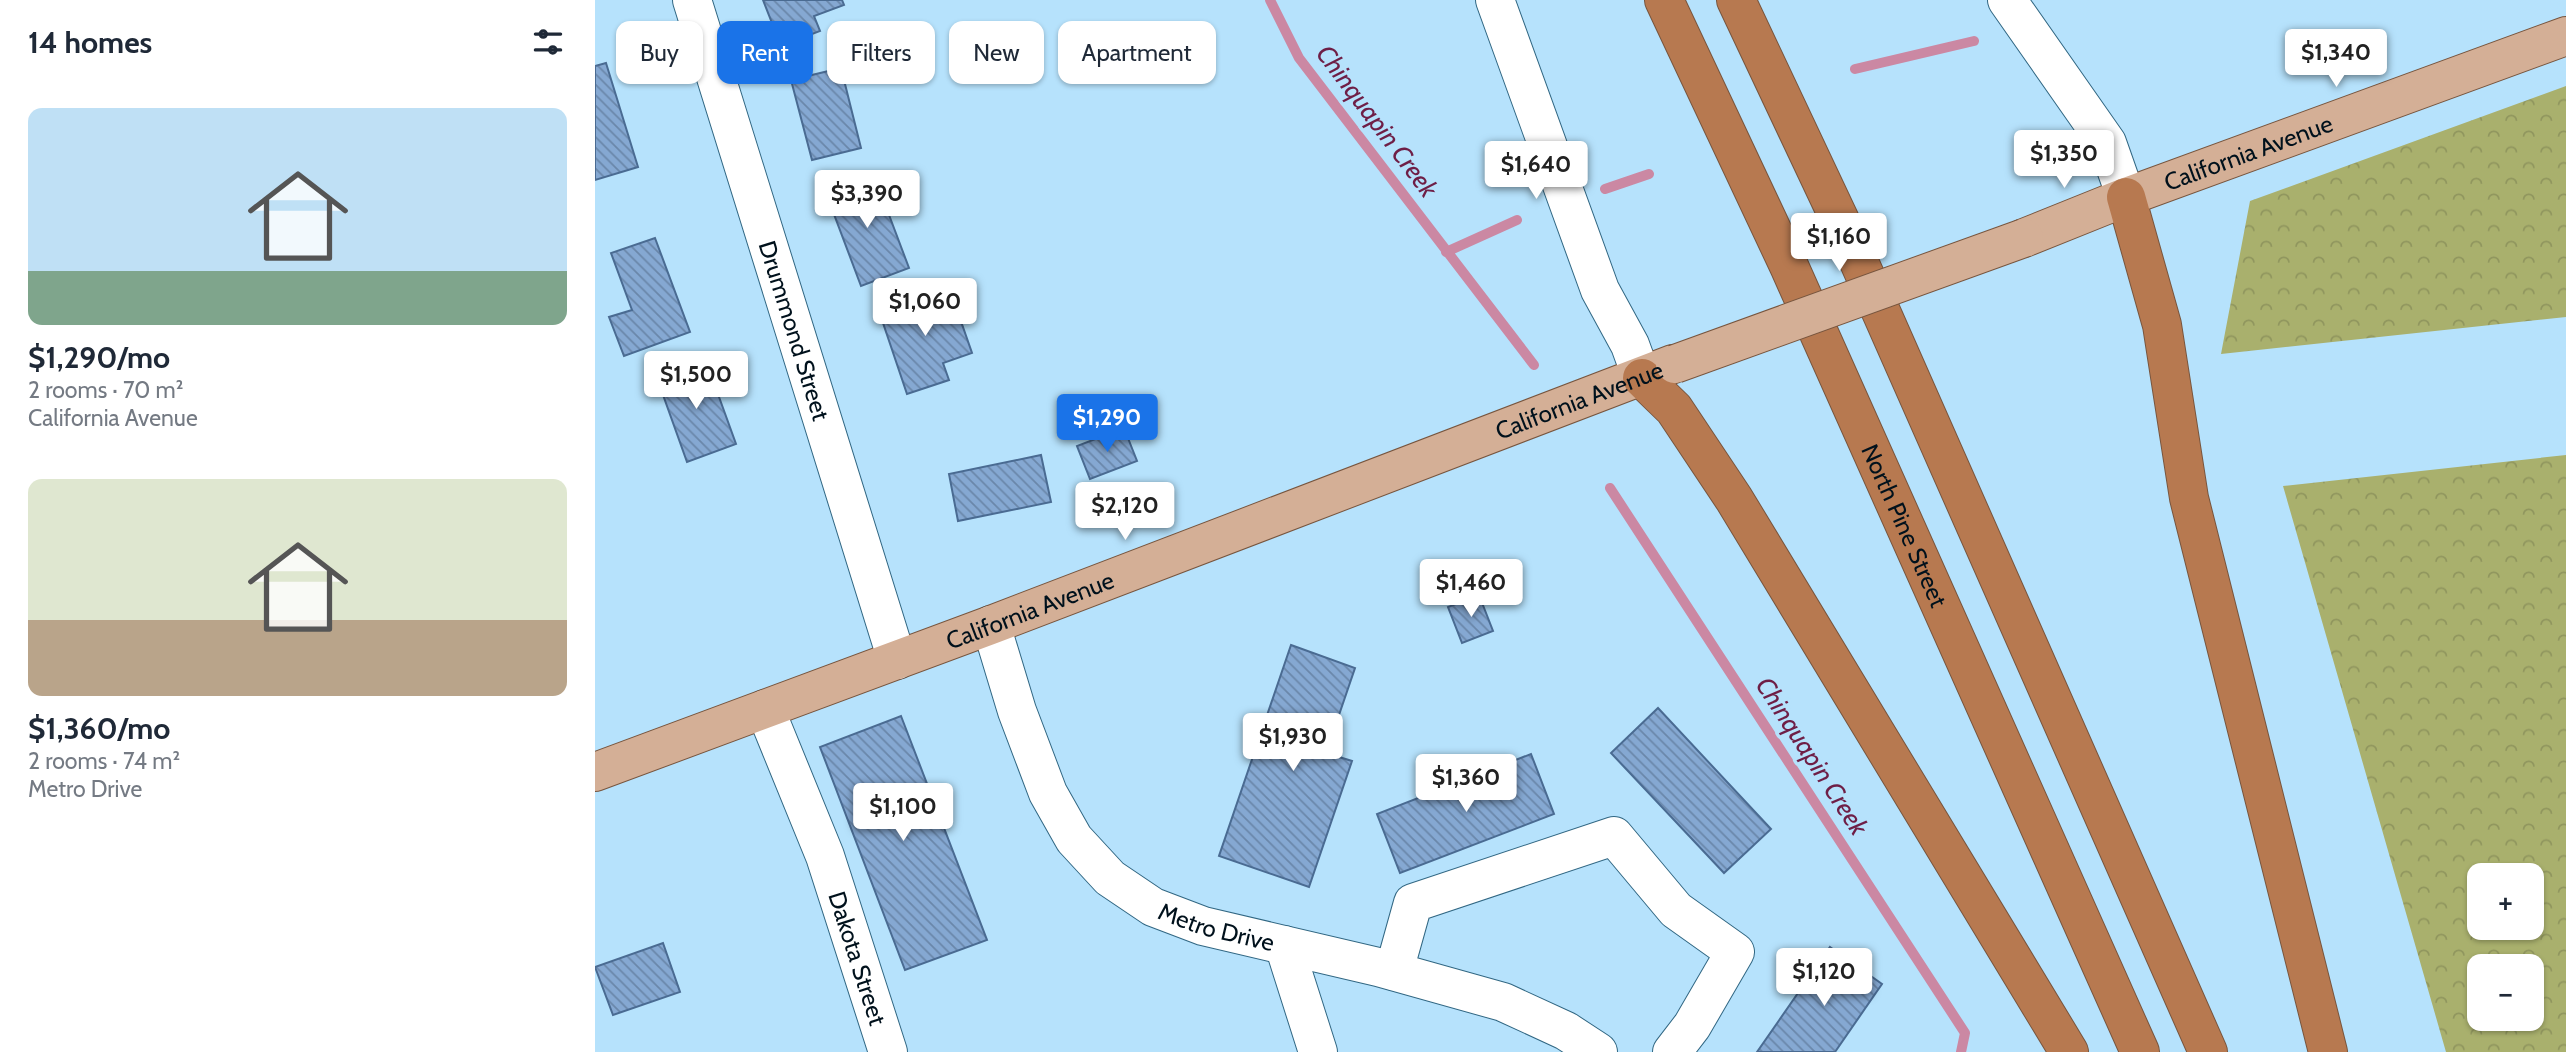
<!DOCTYPE html>
<meta charset="utf-8">
<style>
:root{--surface:#fff;--page:#f6f6f7;--text:#1f2937;--muted:#747a83;--accent:#1a73e8}
body{margin:0;font-family:Cabin,sans-serif;background:var(--page);color:var(--text);height:100vh;display:flex;flex-direction:column;font-size:26px;white-space:nowrap}
*{box-sizing:border-box;margin:0}
p{font-size:23px;color:var(--muted)}
.icon{flex:none;width:38px;height:38px;fill:none;stroke:currentColor;stroke-width:2;stroke-linecap:round;stroke-linejoin:round}
.map{position:relative;flex:1;overflow:hidden}
.drawer{display:flex;flex-direction:column;background:var(--surface);width:595px}
.drawer>*{flex:none}
.top-card{position:absolute;left:21px;top:21px;width:665px;height:63px;display:flex;gap:14px}
.controls{position:absolute;left:1872px;top:863px;display:grid;gap:14px}
.controls a{display:grid;place-items:center;width:77px;height:77px;border-radius:14px;background:var(--surface);box-shadow:0 2px 5px #0004;font-size:35px}
.price{position:absolute;translate:-50% -60px;padding:0 16px;border-radius:7px;background:#fff;color:#222;font-size:23px;line-height:46px;filter:drop-shadow(0 2px 4px #0008)}
.price::after{content:'';position:absolute;left:50%;top:42px;width:21px;height:16px;margin-left:-10px;background:inherit;clip-path:polygon(0 0,100% 0,50% 100%)}
.price.active{background:var(--accent);color:#fff}
ul{padding:0;list-style:none}
li{display:grid;align-content:center;gap:14px;height:371px;padding:0 28px}
li span{display:grid;place-items:center;height:217px;border-radius:14px;color:#555}
li>.icon{margin-inline-start:auto}
span .icon{width:126px;height:126px;fill:#fffc;stroke-width:1}
li b{font-size:30px}
h2{display:flex;justify-content:space-between;align-items:center;height:84px;padding:0 28px;font-size:30px}
.pill{padding:0 24px;border-radius:14px;background:var(--surface);box-shadow:0 2px 5px #0004;font-size:24px;line-height:63px}
.pill.active{background:var(--accent);color:#fff}
main{display:flex;flex:1;min-height:0}
.map>svg:first-child{display:block}
.forest{fill:url(#forest-crowns);fill-rule:evenodd}
.lines{fill:none;stroke-linecap:round;stroke-linejoin:round}
.stream{stroke:#cb88a3;stroke-width:10}
.building{fill:url(#building-back-hatch);stroke:#4a6b92;stroke-width:2}
.minor-casing{stroke:#316783;stroke-width:40}
.major-casing{stroke:#77553e;stroke-width:40}
.highway-casing{stroke:#77553e;stroke-width:40}
.minor{stroke:#fff;stroke-width:38}
.major{stroke:#d4af96;stroke-width:38}
.highway{stroke:#b77950;stroke-width:38}
.major-bridge-casing{stroke:#77553e;stroke-width:40;stroke-linecap:butt}
.major-bridge{stroke:#d4af96;stroke-width:38}
.labels{text-anchor:middle;dominant-baseline:central;stroke-width:7;stroke-linejoin:round;paint-order:stroke}
.street-label{font-size:24px;fill:#00111c;stroke:#b6e2fc}
.water-label{font-size:26px;font-style:italic;fill:#6e1e46;stroke:#b6e2fc}
</style>
<main>
<section class="drawer">
<h2>14 homes<svg class="icon" aria-label="filters" viewBox="0 0 24 24"><path d="M4 7h16M4 17h16"/><circle cx="9" cy="7" r="2"/><circle cx="15" cy="17" r="2"/></svg></h2>
<ul>
<li><span style="background:linear-gradient(#bfe0f5 75%,#7fa58c 0)"><svg class="icon" aria-label="home" viewBox="0 0 24 24"><path d="M3 11l9-7 9 7M6 9v11h12V9"/></svg></span><div><b>$1,290/mo</b><p>2 rooms · 70 m²</p><p>California Avenue</p></div></li>
<li><span style="background:linear-gradient(#dfe7d0 65%,#b9a48a 0)"><svg class="icon" aria-label="home" viewBox="0 0 24 24"><path d="M3 11l9-7 9 7M6 9v11h12V9"/></svg></span><div><b>$1,360/mo</b><p>2 rooms · 74 m²</p><p>Metro Drive</p></div></li>
</ul>
</section>
<div class="map">
<svg width="1971" height="1052" viewBox="0 0 1971 1052">
<defs>
<pattern id="forest-crowns" width="20" height="18" patternUnits="userSpaceOnUse" patternTransform="scale(1.75)"><rect width="20" height="18" fill="#a9b06d"/><path d="M2 6a3 3 0 1 1 6 0M12 15a3 3 0 1 1 6 0" fill="none" stroke="#90965e"/></pattern>
<pattern id="building-back-hatch" width="6" height="6" patternUnits="userSpaceOnUse" patternTransform="scale(1.75)"><rect width="6" height="6" fill="#85a8d2"/><path d="M-1 5l2 2M0 0l6 6M5-1l2 2" fill="none" stroke="#6a87aa"/></pattern>
</defs>
<rect width="100%" height="100%" fill="#b6e2fc"/>
<!-- forest -->
<path class="forest" d="M1971,86v231l-345,37 29,-153z
M1971,455v597h-120l-163,-566zM1937,875v53h-52v-53zM1937,966v52h-52v-52z"/>
<g class="lines">
<!-- stream -->
<path class="stream" d="M675,0l29,58 235,307
M1260,69l119,-28
M1010,189l44,-15
M851,252l71,-32
M1015,488l355,545 -4,19"/>
</g>
<!-- building -->
<path class="building" d="M168,0h79l2,5 -30,11 6,15 -39,15z
M11,63l32,104 -43,13v-114z
M246,68l20,80 -49,12 -21,-80z
M279,175l35,93 -48,18 -35,-93z
M60,238l35,94 -66,24 -15,-39 23,-7 -21,-57z
M354,287l23,66 -29,10 6,17 -42,14 -28,-83z
M111,361l30,83 -49,18 -30,-84z
M529,428l13,33 -47,18 -13,-33z
M446,455l10,47 -93,19 -9,-47z
M884,595l14,36 -31,12 -14,-36z
M696,645l64,23 -29,85 26,8 -43,126 -90,-31z
M1063,708l113,121 -47,44 -113,-120z
M306,716l86,224 -82,30 -85,-223z
M936,754l23,60 -154,59 -23,-59z
M68,943l17,49 -67,23 -18,-48z
M1235,947l52,37 -47,68h-78z"/>
<g class="lines">
<defs>
<g id="minor">
<path id="s1" d="M97,0l205,660"/>
<path d="M900,0l105,290 30,55 12,33"/>
<path d="M1412,0l100,143 19,54"/>
<path id="s2" d="M396,625l26,86 31,82 26,46 36,39 43,29 50,19 175,41 125,35 63,29 32,21"/>
<path id="s3" d="M170,709l60,147 63,196"/>
<path d="M689,945l34,107"/>
<path d="M799,971l19,-68 201,-67 62,74 59,42 -43,74 -20,26"/>
</g>
<g id="major">
<path id="s4" d="M1429,238l102,-41 440,-161"/>
<path id="s5" d="M0,772l396,-147 682,-261"/>
</g>
<g id="highway">
<path id="s6" d="M1069,0l125,266 351,786"/>
<path d="M1141,0l116,246 356,806"/>
<path d="M1531,197l36,128 27,173 139,554"/>
<path d="M1047,378l32,31 60,90 335,553"/>
</g>
</defs>
<!-- minor casing -->
<use href="#minor" class="minor-casing"/>
<!-- major casing -->
<use href="#major" class="major-casing"/>
<!-- highway casing -->
<use href="#highway" class="highway-casing"/>
<!-- minor -->
<use href="#minor" class="minor"/>
<!-- major -->
<use href="#major" class="major"/>
<!-- highway -->
<use href="#highway" class="highway"/>
<defs>
<path id="major-bridge" d="M1080,364l349,-126"/>
</defs>
<!-- major-bridge casing -->
<use href="#major-bridge" class="major-bridge-casing"/>
<!-- major-bridge -->
<use href="#major-bridge" class="major-bridge"/>
</g>
<g class="labels">
<!-- street labels -->
<g class="street-label">
<text stroke="none"><textPath href="#s4" startOffset="240">California Avenue</textPath></text>
<text stroke="none"><textPath href="#s1" startOffset="346">Drummond Street</textPath></text>
<text stroke="none"><textPath href="#s5" startOffset="1052">California Avenue</textPath></text>
<text stroke="none"><textPath href="#s6" startOffset="578">North Pine Street</textPath></text>
<text stroke="none"><textPath href="#s5" startOffset="464">California Avenue</textPath></text>
<text stroke="none"><textPath href="#s2" startOffset="402">Metro Drive</textPath></text>
<text stroke="none"><textPath href="#s3" startOffset="266">Dakota Street</textPath></text>
</g>
<!-- water labels -->
<g class="water-label">
<text transform="translate(782 121) rotate(53)">Chinquapin Creek</text>
<text transform="translate(1217 756) rotate(57)">Chinquapin Creek</text>
</g>
</g>
</svg>
<div class="controls">
<a>+</a>
<a>−</a>
</div>
<b class="price" style="left:1741px;top:89px">$1,340</b>
<b class="price" style="left:1469px;top:190px">$1,350</b>
<b class="price" style="left:941px;top:201px">$1,640</b>
<b class="price" style="left:272px;top:230px">$3,390</b>
<b class="price" style="left:1244px;top:273px">$1,160</b>
<b class="price" style="left:330px;top:338px">$1,060</b>
<b class="price" style="left:101px;top:411px">$1,500</b>
<b class="price active" style="left:512px;top:454px">$1,290</b>
<b class="price" style="left:530px;top:542px">$2,120</b>
<b class="price" style="left:876px;top:619px">$1,460</b>
<b class="price" style="left:698px;top:773px">$1,930</b>
<b class="price" style="left:871px;top:814px">$1,360</b>
<b class="price" style="left:308px;top:843px">$1,100</b>
<b class="price" style="left:1229px;top:1008px">$1,120</b>
<div class="top-card">
<a class="pill">Buy</a>
<a class="pill active">Rent</a>
<a class="pill">Filters</a>
<a class="pill">New</a>
<a class="pill">Apartment</a>
</div>
</div>
</main>
